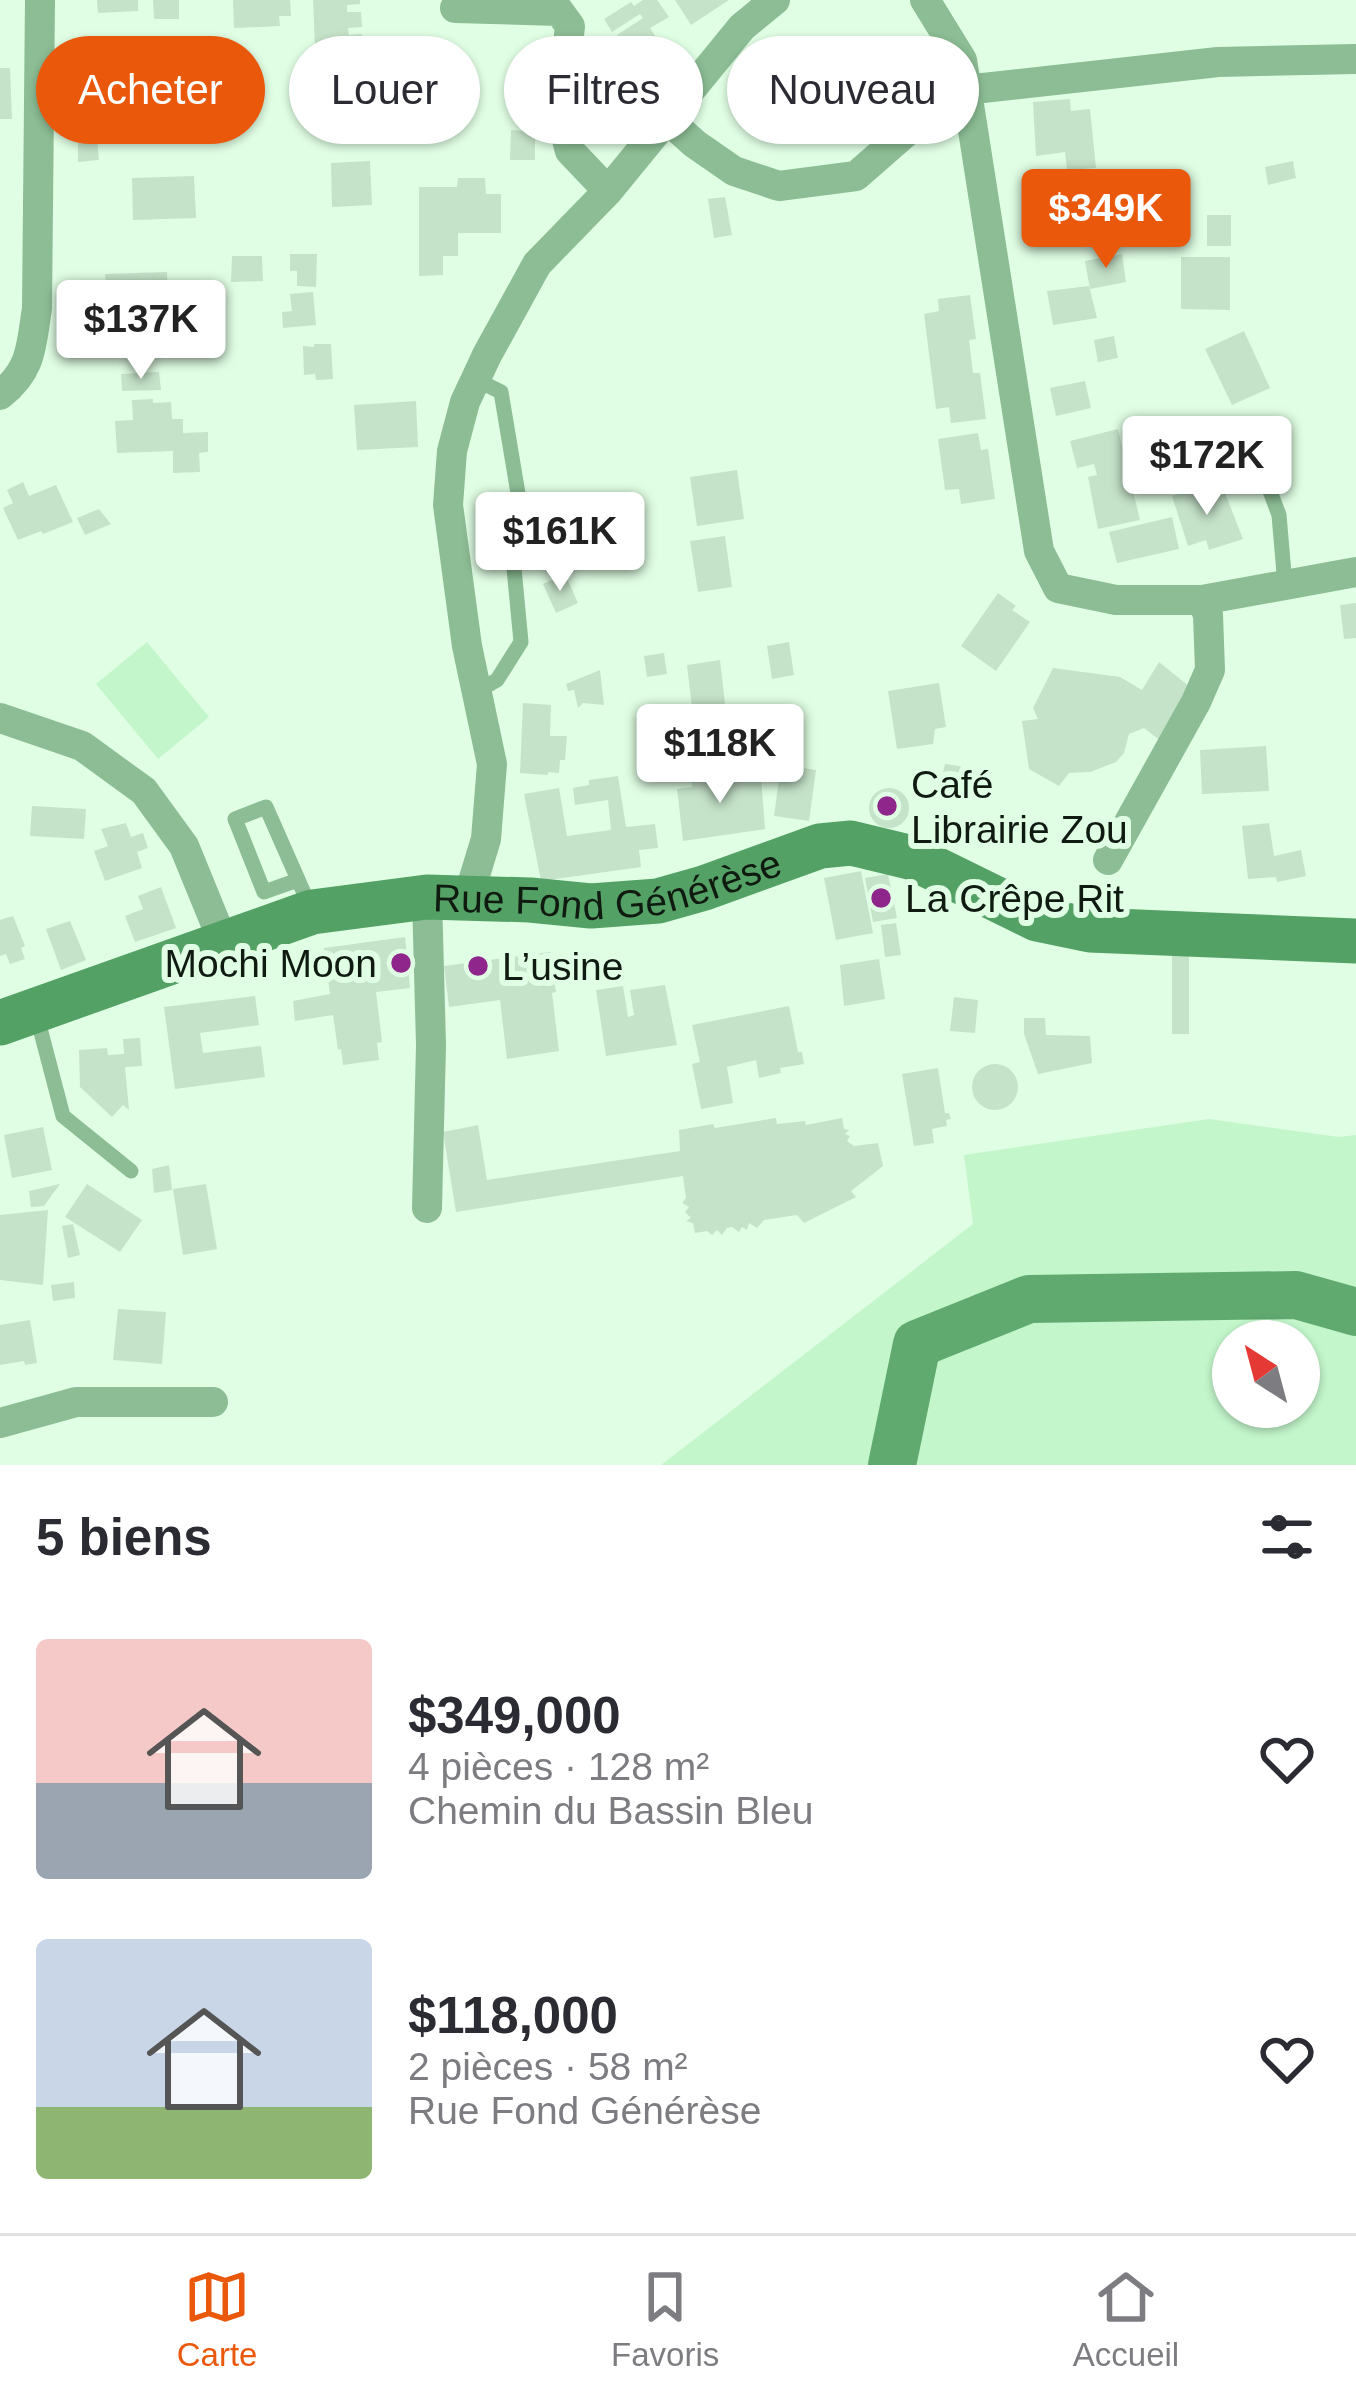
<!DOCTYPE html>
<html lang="fr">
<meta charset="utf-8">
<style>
:root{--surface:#fff;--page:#f2f2f3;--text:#2b2b33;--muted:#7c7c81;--line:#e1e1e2;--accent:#ea580c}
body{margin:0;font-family:Helvetica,sans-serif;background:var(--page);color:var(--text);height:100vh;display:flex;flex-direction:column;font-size:45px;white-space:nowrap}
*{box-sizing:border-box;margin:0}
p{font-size:39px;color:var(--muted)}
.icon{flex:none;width:66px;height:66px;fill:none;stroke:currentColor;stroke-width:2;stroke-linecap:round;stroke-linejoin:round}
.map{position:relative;height:1465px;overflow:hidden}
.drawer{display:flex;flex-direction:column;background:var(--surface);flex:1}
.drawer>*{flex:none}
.guide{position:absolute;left:36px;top:36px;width:1284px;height:108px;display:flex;gap:24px}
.needle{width:78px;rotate:324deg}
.tools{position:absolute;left:1212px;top:1320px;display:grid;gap:24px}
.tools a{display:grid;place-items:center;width:108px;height:108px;border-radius:50%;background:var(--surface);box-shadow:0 3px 9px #0004;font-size:60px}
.price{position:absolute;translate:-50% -102px;padding:0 27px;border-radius:12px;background:#fff;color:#222;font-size:39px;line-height:78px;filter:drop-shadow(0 3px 6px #0008)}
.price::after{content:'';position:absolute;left:50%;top:72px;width:36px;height:27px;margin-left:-18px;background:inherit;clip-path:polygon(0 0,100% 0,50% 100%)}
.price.selected{background:var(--accent);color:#fff}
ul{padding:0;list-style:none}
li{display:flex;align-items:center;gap:36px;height:300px;padding:0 36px}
li span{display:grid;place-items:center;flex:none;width:336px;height:240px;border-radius:12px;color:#555}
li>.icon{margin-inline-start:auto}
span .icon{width:144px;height:144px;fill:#fffc;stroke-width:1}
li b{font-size:51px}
h2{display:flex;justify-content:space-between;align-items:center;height:144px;padding:0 36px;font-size:51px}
.tag{padding:0 42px;border-radius:54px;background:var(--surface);box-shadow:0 3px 9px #0004;font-size:42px;line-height:108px}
.tag.selected{background:var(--accent);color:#fff}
.tabs{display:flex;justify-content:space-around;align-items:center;height:168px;border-top:3px solid var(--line);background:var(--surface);font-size:33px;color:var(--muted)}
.tabs a{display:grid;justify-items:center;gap:6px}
.tabs .selected{color:var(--accent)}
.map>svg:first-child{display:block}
.green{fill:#c3f6cb;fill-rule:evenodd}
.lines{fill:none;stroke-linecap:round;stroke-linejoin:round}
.river{stroke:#60a96f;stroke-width:48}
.building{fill:#c5e3c9}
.lane{stroke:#8cbd94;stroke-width:15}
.street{stroke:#8cbd94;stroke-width:30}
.secondary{stroke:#54a165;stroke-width:45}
.poi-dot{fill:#8e268b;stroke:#e0fee4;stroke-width:4.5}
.labels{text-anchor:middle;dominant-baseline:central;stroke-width:12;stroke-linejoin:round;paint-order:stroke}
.poi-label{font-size:39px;fill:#0f1a11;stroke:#e0fee4;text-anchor:start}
.street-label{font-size:39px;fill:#0f1a11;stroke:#e0fee4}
</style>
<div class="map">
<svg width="1356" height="1465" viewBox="0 0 1356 1465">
<rect width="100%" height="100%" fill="#e0fee4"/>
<!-- green -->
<path class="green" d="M147,642l62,75 -51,42 -62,-75z
M1209,1119l130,18 17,-2v330h-695l312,-241 -9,-69zM1299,1341v66h-66v-66z"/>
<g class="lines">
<!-- river -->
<path class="river" d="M892,1465l25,-121 112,-45 267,-4 60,17"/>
</g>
<!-- building -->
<path class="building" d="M97,0h41v11l-40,2z
M153,0h26v19h-25z
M233,0h57l1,16h-12l1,10 -46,2z
M313,0h47v4l-13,1v7h14l1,15 -14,1 1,7 13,-1 1,16 -13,1v7l14,-1v16h-4v7l13,-1 2,16 -47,3 -3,-23 -7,1 -2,-6z
M643,0h14l12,17 -19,11 9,14 -26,17 -5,-7 -12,8 -7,-11 12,-9 -4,-5 26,-17 -3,-4 -28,18 -8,-13 27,-17 3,4z
M675,0h54l-38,25z
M165,47l1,32 -46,1 -1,-32z
M203,47h29l1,50 -22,1v-14h-7z
M425,56h36v36h-35z
M0,68h10l2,51h-12z
M1070,99l1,12 19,-2 6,59 -29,2 -2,-18 -29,4 -3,-54z
M232,120v14l-56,2v-15z
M511,130l24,2v28h-25z
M97,139l2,21 -21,2v-21z
M370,161l2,44 -40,2 -1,-44z
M1293,161l3,17 -28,7 -3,-18z
M194,176l2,42 -63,2 -1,-42z
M458,178h27l1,16h15v39h-43v23h-15v19l-24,1v-89h38z
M1106,187l3,32 -39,5v-4l-13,1 -3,-29z
M725,197l7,38 -18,3 -6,-39z
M1207,215h24v31h-24z
M290,254h27l-1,33 -19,-1v-15h-7z
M1122,254l4,28 -36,7 -5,-28z
M232,256h30l1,25 -32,1z
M1181,257h49v53l-49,-1z
M167,272l2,70 -63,1v-9h-7l-2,-49h9l-1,-11z
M1089,286l8,32 -44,7 -6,-34z
M313,292l3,33 -33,3 -1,-16 10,-1 -2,-17z
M970,295l6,44 -7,1 4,33h7l6,46 -35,4 -2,-16 -13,2 -12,-95 15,-3 -1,-12z
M1244,331l26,57 -38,17 -27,-56z
M1114,336l4,22 -20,4 -4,-22z
M314,344h17l2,35 -17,1 -1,-6 -11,1 -1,-29 11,1z
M159,372l2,18 -39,1 -1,-17z
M1085,381l6,27 -35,8 -6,-28z
M153,399v4l18,-1 1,17h11v14l25,-1v20l-9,1 1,19 -27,1v-22l-56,2 -2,-32 18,-1 -1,-20z
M416,401l2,46 -61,3 -3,-45z
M1118,429l22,91 -42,9 -10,-52 9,-2 -3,-11 -17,4 -7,-27z
M978,433l3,17 7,-1 7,50 -34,5 -2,-15 -14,1 -7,-51z
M737,470l7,49 -47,7 -7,-49z
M23,482l6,14 27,-11 17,37 -30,12 -2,-3 -23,9 -15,-32 10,-5 -6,-13z
M1206,485l4,13 15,-5 18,46 -34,11 -3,-10 -18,6 -16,-50z
M99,509l12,15 -26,11 -8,-17z
M1172,517l7,32 -62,14 -8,-31z
M725,536l7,51 -34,5 -8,-51z
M565,574l13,29 -22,10 -13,-29z
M998,593l18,13 -4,4 18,12 -34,49 -35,-25z
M1356,603v35l-12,1 -4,-34z
M789,642l5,33 -22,4 -5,-33z
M664,653l3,21 -20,3 -3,-21z
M720,660l6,52 -33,4 -6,-51z
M1159,662l36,29 -33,51 -18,-14 -15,6 -5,19 -8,9 -26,10 -21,1 -10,13 -30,-17 -7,-48 16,-2 -5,-11 20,-40 67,9 22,13z
M600,670l4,35 -21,-2 -5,5 -4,-18 -6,1 -2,-7z
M939,683l7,44 -11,2 -2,15 -36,5 -9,-58z
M523,703l28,2 -1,31h17l-2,24h-5l-1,13 -11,-1v3l-28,-2z
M1266,746l3,45 -67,3 -2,-44z
M945,764l14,2 17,8 13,14 -19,14 -29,-20z
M781,765l35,5 -7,51 -35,-5z
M732,768l2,14 27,-5 4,52 -82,12 -6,-52 15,-2 -1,-12z
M618,776l8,51 29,-3 3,24 -19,2 2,17 -100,14 -17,-87 35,-6 8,48 44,-6 -3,-30 -33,5 -2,-17 16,-3v-5z
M869 808a20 20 0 1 1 40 0a20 20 0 1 1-40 0Z
M32,806l54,3 -2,30 -54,-3z
M126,823l5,14 12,-4 5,15 -11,4 5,16 -37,13 -11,-30 14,-5 -7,-17z
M1269,823l5,33 27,-6 5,26 -29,6 -1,-5 -28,2 -6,-53z
M861,871l12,62 -37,7 -12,-62z
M888,874l9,44 -24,4 -8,-44z
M161,887l15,41 -41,14 -10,-26 18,-7 -5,-13z
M13,916l12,30 -4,2 4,11 -15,5 -4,-10 -6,2v-36z
M70,921l16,39 -25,10 -15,-41z
M896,923l5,32 -16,2 -4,-32z
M405,937l5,51 -34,4 6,50 -5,1 2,17 -36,5 -2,-16 -3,1 -5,-35 -38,6 -2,-20 37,-7 -6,-46z
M1172,947l17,2v85h-17z
M550,952l6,40 -4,1 7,58 -52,8 -7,-59 -51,7 -5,-41z
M879,959l6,40 -41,7 -4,-41z
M665,985l12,60 -71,11 -10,-66 27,-4 5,31 6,-2 -4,-25z
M255,996l4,29 -59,8 3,20 58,-7 4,31 -90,12 -11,-82z
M954,997l24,3 -3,33 -25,-2z
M789,1006l9,46h4l2,12 -24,4 1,5 -22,5 -3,-18 -29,7 6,36 -32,6 -9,-45 8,-2 -8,-37z
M1024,1018h21l1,17 44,1 2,27 -54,11 -14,-40z
M140,1038l2,28 -17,1 4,43 -6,-5 -11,12 -32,-30 -1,-37 28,-2 1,7 16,-1 -1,-15z
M972 1087a23 23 0 1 1 46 0a23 23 0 1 1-46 0Z
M938,1068l7,45h4l2,6 -5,1 1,6 -15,3 2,14 -20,3 -12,-72z
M776,1118l1,6 28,-3 1,4 36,-7 2,11 5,1 -4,4 5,2 -3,5 7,5 24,-3 5,23 -32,25 5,6 -52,26 -7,-8 -33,5 -7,8 -8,-5 -2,7 -5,-3 -3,5 -7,-5 -5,1 -5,7 -5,-5 -5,5 -5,-4 -12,2 -2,-10 -7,-2 5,-3 -6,-6 4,-5 -7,-4 4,-5 -3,-22 -227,36 -13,-80 35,-7 9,55 193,-29 -1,-21 34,-6 2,4z
M43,1127l9,43 -40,8 -8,-43z
M169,1165l3,25 -18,3 -2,-24z
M60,1184l-16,22 -13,1 -2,-16z
M87,1184l55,36 -22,32 -55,-35z
M206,1184l11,65 -34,6 -10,-66z
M48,1210l-5,75 -43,-5v-65z
M73,1224l7,31 -12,3 -6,-32z
M74,1282l1,16 -22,3 -2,-16z
M118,1309l48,3 -4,52 -49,-4z
M30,1320l7,43 -12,2 -1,-4 -24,4v-40z"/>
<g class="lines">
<!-- lane -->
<path class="lane" d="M475,379l26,13 24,143 -12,23 8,84 -24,38 -21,12
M1252,443l27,72 6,70
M298,880l-34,12 -29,-73 31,-12 45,102
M36,1013l27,103 68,55"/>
<!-- street -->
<path class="street" d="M925,0l37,60 77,491 19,37 58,12h86l154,-28
M455,8l104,3 11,15 -10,88 10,37 38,40
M667,119l28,25 39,27 45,15 77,-10 88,-77 21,-9 253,-28 138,-3
M0,395c32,-25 31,-48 37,-87l3,-308
M0,718l82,28 62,45 40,55 40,98
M1108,860l88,-158 14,-32 -2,-55 -6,-15
M427,897l4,148 -4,163
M468,898l18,-59 6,-75 -25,-118 -19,-141 4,-54 13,-49 22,-47 50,-91 71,-73 134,-164 33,-27
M0,1423l76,-21h137"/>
<!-- secondary -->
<path class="secondary" id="s1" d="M0,1023l312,-111 115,-15 103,3 61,6 67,-5 46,-13 116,-42 31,-3 62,15 124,61 53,11 266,11"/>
</g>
<!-- markers -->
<g class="poi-dot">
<circle cx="887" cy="806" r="12"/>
<circle cx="881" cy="898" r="12"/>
<circle cx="401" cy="963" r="12"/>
<circle cx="478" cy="966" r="12"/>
</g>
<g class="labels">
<!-- poi labels -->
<g class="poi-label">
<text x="911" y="784">Café<tspan x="911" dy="45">Librairie Zou</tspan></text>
<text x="905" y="898">La Crêpe Rit</text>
<text x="377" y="963" text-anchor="end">Mochi Moon</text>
<text x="502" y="966">L’usine</text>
</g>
<!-- street labels -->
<g class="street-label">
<text stroke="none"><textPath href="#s1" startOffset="630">Rue Fond Générèse</textPath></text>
</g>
</g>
</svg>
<div class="tools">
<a><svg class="needle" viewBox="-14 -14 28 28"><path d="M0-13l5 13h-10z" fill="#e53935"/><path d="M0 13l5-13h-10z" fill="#7c7c81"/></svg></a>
</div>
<b class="price selected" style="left:1106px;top:271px">$349K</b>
<b class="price" style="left:141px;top:382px">$137K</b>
<b class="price" style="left:1207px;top:518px">$172K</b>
<b class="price" style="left:560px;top:594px">$161K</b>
<b class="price" style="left:720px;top:806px">$118K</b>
<div class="guide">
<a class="tag selected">Acheter</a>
<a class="tag">Louer</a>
<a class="tag">Filtres</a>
<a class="tag">Nouveau</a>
</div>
</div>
<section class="drawer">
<h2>5 biens<svg class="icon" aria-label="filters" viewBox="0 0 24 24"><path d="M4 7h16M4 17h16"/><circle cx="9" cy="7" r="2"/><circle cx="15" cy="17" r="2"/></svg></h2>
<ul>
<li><span style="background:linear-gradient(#f6c9c9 60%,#9aa5b1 0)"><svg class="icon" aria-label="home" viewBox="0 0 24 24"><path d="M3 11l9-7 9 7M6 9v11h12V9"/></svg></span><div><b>$349,000</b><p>4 pièces · 128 m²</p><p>Chemin du Bassin Bleu</p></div><svg class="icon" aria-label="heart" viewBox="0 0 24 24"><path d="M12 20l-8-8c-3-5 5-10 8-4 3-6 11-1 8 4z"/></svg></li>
<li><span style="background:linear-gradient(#c9d6e8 70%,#8fb573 0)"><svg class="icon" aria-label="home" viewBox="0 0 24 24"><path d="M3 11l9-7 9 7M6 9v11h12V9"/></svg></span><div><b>$118,000</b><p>2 pièces · 58 m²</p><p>Rue Fond Générèse</p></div><svg class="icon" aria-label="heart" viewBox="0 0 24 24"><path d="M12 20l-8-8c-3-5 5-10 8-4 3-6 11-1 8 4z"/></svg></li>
</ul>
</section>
<nav class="tabs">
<a class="selected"><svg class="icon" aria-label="map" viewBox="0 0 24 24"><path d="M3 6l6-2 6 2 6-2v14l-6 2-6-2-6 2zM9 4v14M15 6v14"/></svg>Carte</a>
<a><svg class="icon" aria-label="saved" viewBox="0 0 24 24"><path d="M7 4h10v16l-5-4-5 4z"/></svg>Favoris</a>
<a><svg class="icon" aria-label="home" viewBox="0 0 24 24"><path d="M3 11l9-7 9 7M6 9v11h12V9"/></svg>Accueil</a>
</nav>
